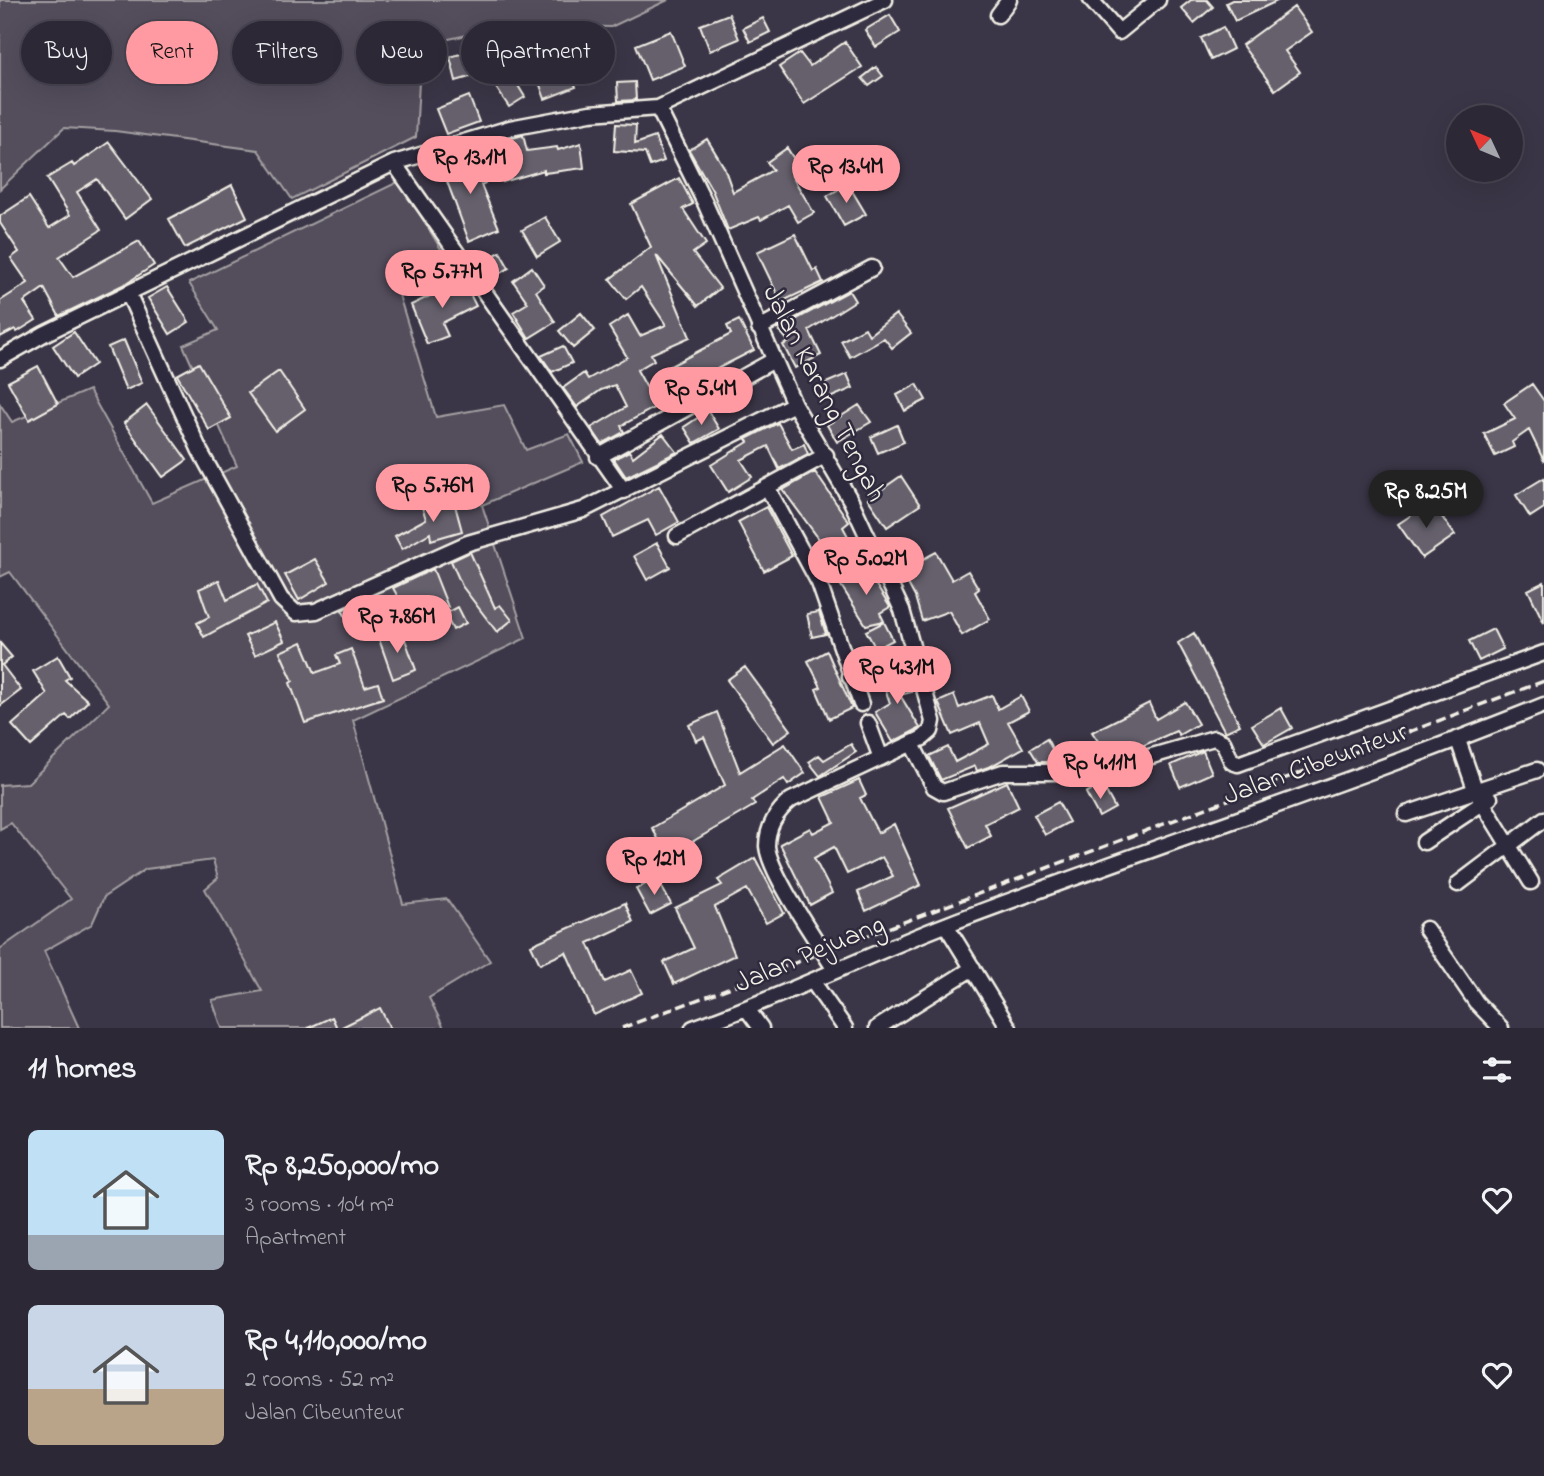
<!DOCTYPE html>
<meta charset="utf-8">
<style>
:root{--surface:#2c2835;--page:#34303d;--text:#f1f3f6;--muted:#a6a6ad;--line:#484450;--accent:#ff9aa2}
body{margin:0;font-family:"Indie Flower",sans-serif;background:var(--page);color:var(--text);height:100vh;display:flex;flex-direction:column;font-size:26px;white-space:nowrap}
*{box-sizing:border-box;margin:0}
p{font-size:23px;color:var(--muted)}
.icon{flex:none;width:38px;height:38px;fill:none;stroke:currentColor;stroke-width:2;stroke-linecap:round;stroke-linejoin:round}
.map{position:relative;height:1028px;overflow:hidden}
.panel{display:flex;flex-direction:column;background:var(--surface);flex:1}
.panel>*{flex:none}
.hud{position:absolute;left:21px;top:21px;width:700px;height:63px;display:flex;gap:14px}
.needle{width:46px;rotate:314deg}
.buttons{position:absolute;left:1446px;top:105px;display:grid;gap:14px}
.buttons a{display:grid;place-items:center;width:77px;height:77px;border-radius:50%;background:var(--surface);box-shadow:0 7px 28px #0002,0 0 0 2px var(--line);font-size:35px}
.price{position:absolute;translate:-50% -60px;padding:0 16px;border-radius:24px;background:var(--accent);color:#111;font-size:23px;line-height:46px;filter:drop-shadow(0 2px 4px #0008)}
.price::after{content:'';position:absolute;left:50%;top:42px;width:21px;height:16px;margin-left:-10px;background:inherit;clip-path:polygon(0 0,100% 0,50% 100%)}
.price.current{background:#222;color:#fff}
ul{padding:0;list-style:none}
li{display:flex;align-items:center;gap:21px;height:175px;padding:0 28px}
li span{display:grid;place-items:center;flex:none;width:196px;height:140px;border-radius:10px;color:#555}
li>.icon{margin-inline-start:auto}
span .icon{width:84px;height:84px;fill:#fffc;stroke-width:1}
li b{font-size:30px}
h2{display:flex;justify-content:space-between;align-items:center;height:84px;padding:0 28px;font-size:30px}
.tag{padding:0 24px;border-radius:32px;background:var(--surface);box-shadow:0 7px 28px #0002,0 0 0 2px var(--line);font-size:24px;line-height:63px}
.tag.current{background:var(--accent);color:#111}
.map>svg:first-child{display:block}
.green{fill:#534e5c;stroke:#a4a0a2;stroke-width:2}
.building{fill:#65616c;stroke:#f4f1e8;stroke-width:2}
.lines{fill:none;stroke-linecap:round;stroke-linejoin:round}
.minor-casing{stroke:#f4f1e8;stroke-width:19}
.minor{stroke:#2f2a3d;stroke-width:14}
.rail{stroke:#f4f1e8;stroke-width:3.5;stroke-dasharray:10 5;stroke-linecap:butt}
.labels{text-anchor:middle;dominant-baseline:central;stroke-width:5;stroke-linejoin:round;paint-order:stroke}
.street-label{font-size:28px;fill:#f4f1e8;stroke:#2f2a3d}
</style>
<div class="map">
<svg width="1544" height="1028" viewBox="0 0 1544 1028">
<rect width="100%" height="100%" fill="#3b3647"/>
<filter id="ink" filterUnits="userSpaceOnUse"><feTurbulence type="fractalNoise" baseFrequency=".0143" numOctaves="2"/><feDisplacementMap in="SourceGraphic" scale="14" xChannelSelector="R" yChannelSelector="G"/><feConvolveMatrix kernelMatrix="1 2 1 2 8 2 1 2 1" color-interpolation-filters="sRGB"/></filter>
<g filter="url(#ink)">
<!-- green -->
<path class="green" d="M0,0h668l-57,27 -98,-2 -92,20 -5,92 -124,62 -34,-49 -143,-19 -51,-3 -64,61z
M400,181l51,85 -52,29 37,122 68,-12 22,45 43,-16 14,28 -101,43 44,133 -173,82 50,184 44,-5 43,62 -61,37 15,30h-222l-10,-28 50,-9 -57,-102 13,-11 -5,-18 -67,9 -42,28 -12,27 -48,27 35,77h-79v-79l71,-50 -60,-76 -11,6v-44l28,-2 81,-79 -99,-132 -10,5v-173l12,18 77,-32 63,113 85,-37 -54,-121 35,-15 -29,-47z"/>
<!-- building -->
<path class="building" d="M1191,0h16l6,7 -19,16 -13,-15z
M1232,0h47l-44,21 -9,-18z
M1294,7l18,25 -27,19 15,21 -25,18 -33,-45z
M729,14l10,25 -29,12 -10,-26z
M890,15l10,17 -24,15 -11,-17z
M763,18l7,14 -20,10 -7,-14z
M1223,27l10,22 -22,11 -10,-22z
M671,31l14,35 -35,14 -14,-35z
M845,42l17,25 -58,37 -25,-37 21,-14 10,13z
M481,48l6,24 -31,9 -6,-24z
M564,56l12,31 -31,12 -11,-31z
M876,67l7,9 -14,10 -7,-8z
M514,79l11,18 -16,10 -14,-21z
M635,82l1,18 -18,1 -1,-18z
M469,96l10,26 -33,12 -10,-25z
M616,124l20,1 -1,19 20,-7 9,24 -14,5 -5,-13 -31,-2z
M523,135l4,16 30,-4 1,3 23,-7 3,25 -40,5v-3l-41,12 -11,-38z
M707,139l17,28 9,25 40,-22 -6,-8 20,-14 14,22 -9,6 22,37 -16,9 -10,-17 -27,15 -2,-3 -31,13 -16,-40 -23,-40z
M109,142l43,57 -27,20 -28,-40 -20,13 24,38 -42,27 14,20 66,-36 15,24 -27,18 -68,33 -15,-28 -20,14 12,18 -19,12 -2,-3 -15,8v-36l28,-18 -17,-25 8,-6 -19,-29v-7l29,-19 20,31 21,-13 -23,-37 25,-15 2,3z
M473,153l12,30 -4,2 18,43 -30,13 -28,-76z
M679,178l14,26 -10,5 23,35 -13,9 27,35 -22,18 -42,-51 34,82 -39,17 3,6 -17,10 20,36 -36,20 3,6 -22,12 -11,-16 35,-21 -11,-22 -14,5 -24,17 -14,-19 21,-15 4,6 39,-22 -18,-30 19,-12 12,21 26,-11 -25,-38 -15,12 -16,-20 41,-32 -20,-43z
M848,184l18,30 -22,12 -17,-30z
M232,185l15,32 -62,31 -16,-29z
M545,217l15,25 -23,14 -15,-26z
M795,234l18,37 4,-2 6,13 -42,20 -24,-50z
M500,252l9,16 -19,11 -10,-16z
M532,267l12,18 -8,6 19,31 -26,16 -16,-26 15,-9 -15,-22z
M463,280l13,26 -34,17 6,13 -21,8 -16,-39z
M167,287l22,35 -19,12 -22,-36z
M849,291l6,10 -46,29 12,25 -26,13 -12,-23 6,-3 -11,-13z
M581,313l14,17 -22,18 -14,-17z
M896,314l15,19 -19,15 -8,-10 -34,19 -9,-16 24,-13 4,7z
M739,320l15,30 -47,24 3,7 -32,17 -15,-28 68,-36 -4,-8z
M74,332l21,32 -21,14 -21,-32z
M124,340l18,43 -16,7 -18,-43z
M563,346l9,17 -20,9 -11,-16z
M199,363l32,55 -22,12 -32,-55z
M38,366l20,38 -29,16 -21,-38z
M279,371l26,38 -30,22 -27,-38z
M847,374l6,14 -28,12 -6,-14z
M917,384l9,16 -21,11 -8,-16z
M1532,384l12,17v60l-15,-31 -17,12 2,5 -19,9 -11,-22 31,-15 -11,-16z
M147,405l40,55 -24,17 -39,-54z
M859,405l12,17 -34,20 -10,-17z
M708,411l11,18 -25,14 -10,-16z
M778,423l14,26 12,-5 4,10 -29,15 -11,-23 -27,14 11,17 -24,15 -17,-27 37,-23 -2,-3z
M897,425l7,17 -26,11 -7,-16z
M663,434l14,18 -51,25 -12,-18 15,-8 4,6z
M815,472l34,50 -6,5 13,24 -25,13 -7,-18 -41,-56z
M901,476l19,29 -33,22 -19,-28z
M1544,478v30l-14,9 -14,-22z
M659,486l20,36 -23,13 -8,-15 -36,17 -9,-20z
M453,498l9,33 -31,9 -1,-7 -28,16 -7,-13 31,-17 -4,-12z
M1431,502l24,33 -33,23 -24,-34z
M766,507l26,49 -28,15 -26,-49z
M657,543l13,24 -23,13 -13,-24z
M470,552l25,56 5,-3 12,15 -15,12 -35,-46 -11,-25z
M936,552l16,28 16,-9 11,18 -4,3 15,27 -28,16 -13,-24 -27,10 -7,-24 -14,-26z
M315,559l14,23 -30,18 -14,-25z
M865,568l25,39 -10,6 4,8 -18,4 -26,-41z
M433,569l15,38 -14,3 -22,12 -19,-34z
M219,580l8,20 30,-16 10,19 -63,34 -7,-14 12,-6 -10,-28z
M1544,582v41l-16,-33z
M362,601l16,27 -20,11 -16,-29z
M458,607l8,16 -13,7 -8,-16z
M819,612l7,22 -14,3 -5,-23z
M275,622l9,19 -29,14 -10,-19z
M884,622l9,18 -17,9 -10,-18z
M1493,629l10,20 -24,12 -10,-20z
M402,631l14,39 -23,9 -14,-40z
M1194,633l46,92 -15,7 -47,-89z
M302,642l13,31 25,-9 -4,-9 15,-6 14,38 13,-4 5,15 -78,25 -15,-40 3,-2 -13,-29z
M0,643l12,14 -10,8 19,25 -21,16z
M827,651l25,57 -23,11 -13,-30 5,-2 -13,-26z
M58,656l12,21 -5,3 23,21 -18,18 -4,-4 -35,31 -19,-21 35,-31 -14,-23z
M902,666l9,26 -11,3 20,33 -27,14 -18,-30 15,-9 -10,-28z
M745,667l46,63 -18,13 -46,-63z
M954,695l5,13 33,-13 6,14 23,-13 8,15 -21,11 15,26 -32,18 -14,5 -2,-5 -34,14 -12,-24 19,-9 7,15 34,-18 -9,-21 -28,12 -14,-33z
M1185,702l13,22 -19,11 -3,-4 -45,20 -4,-9 -20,13 -15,-23 57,-29 7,16z
M1281,708l11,20 -28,16 -12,-19z
M717,712l23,60 45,-28 20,29 -17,12 -4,-6 -32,21 3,5 -87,51 -16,-28 73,-43 -21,-48 -8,4 -7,-16z
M1047,739l10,19 -7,4h-12l-8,-13z
M851,744l5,8 -36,24 -11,-14 10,-7 5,5z
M1203,751l9,22 -32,14 -9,-22z
M859,780l7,15 -6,3 18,35 16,-9 27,61 -55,26 -8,-19 35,-16 -11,-19 -35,17 -13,-27 -20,11 18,35 -22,12 -30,-61 30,-16 3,5 21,-11 -12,-25z
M1007,782l12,25 -34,17 6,12 -23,12 -20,-40z
M1102,784l13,24 -16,9 -13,-24z
M1058,802l11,20 -24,13 -11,-20z
M755,858l29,55 -18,10 -19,-34 -32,18 20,48 -61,29 -10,-22 30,-14 -19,-40 47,-23 -4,-5z
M657,878l14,26 -21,11 -14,-26z
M625,903l8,19 -45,21 17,39 26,-12 11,23 -48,22 -28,-63 -26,12 -9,-19z
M380,1008l10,20h-50z
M332,1017l5,11h-29z"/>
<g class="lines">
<defs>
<path id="minor" d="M1091,0l28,32 39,-32
M998,15l11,-15
M394,163l230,328
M129,295l71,156 81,148 15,14 20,-2 152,-68 115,-33 211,-106
M759,328l113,-60
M0,359l44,-25 350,-171 116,-35 80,-15 68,-5
M598,457l176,-97
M767,487l52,96 42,121
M677,536l149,-81
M850,677l63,-26
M868,723l13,35
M1458,740l18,52 55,90
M912,744l22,43 9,5 60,-20h94l117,-34 9,4 9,20 6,2 306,-111
M1406,814l131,-44
M1424,842l66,-44
M1458,884l86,-65
M946,925l63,103
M1426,929l50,73 25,26
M835,970c-16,-26 -66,-97 -68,-124 0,-19 10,-35 24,-46l132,-62 8,-7 2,-10 -31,-111 -51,-109 -57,-97 -89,-201 -47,-95 227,-108
M813,982l32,46
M747,1009l14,19
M693,1028c87,-30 169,-71 255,-104 198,-75 400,-140 596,-219
M877,1028l96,-60"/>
</defs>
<!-- minor casing -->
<use href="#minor" class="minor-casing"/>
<!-- minor -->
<use href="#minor" class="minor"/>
<!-- rail -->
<path class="rail" d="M622,1028l922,-347"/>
</g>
</g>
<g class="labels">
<!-- street labels -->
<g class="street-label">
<text transform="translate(823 394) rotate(63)">Jalan Karang Tengah</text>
<text transform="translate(1316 765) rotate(-20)">Jalan Cibeunteur</text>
<text transform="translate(810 955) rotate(-23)">Jalan Pejuang</text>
</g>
</g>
</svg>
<div class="buttons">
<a><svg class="needle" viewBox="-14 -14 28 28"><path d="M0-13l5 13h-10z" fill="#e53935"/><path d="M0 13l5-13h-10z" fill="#a6a6ad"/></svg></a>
</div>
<b class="price" style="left:470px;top:196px">Rp 13.1M</b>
<b class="price" style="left:846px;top:205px">Rp 13.4M</b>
<b class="price" style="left:442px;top:310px">Rp 5.77M</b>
<b class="price" style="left:701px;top:427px">Rp 5.4M</b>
<b class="price" style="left:433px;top:524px">Rp 5.76M</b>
<b class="price current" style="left:1426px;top:530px">Rp 8.25M</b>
<b class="price" style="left:866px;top:597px">Rp 5.02M</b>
<b class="price" style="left:397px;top:655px">Rp 7.86M</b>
<b class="price" style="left:897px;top:706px">Rp 4.31M</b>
<b class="price" style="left:1100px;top:801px">Rp 4.11M</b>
<b class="price" style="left:654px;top:897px">Rp 12M</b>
<div class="hud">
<a class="tag">Buy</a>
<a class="tag current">Rent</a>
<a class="tag">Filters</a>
<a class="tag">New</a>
<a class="tag">Apartment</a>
</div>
</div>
<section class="panel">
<h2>11 homes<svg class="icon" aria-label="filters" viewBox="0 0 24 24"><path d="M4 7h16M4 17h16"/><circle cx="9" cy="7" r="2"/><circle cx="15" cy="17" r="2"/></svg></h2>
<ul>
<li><span style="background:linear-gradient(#bfe0f5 75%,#9aa5b1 0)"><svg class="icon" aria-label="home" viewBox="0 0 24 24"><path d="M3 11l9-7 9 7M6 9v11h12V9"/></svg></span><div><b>Rp 8,250,000/mo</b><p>3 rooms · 104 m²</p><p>Apartment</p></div><svg class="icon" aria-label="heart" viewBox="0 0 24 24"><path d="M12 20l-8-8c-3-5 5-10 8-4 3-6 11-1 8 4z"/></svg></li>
<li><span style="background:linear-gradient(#c9d6e8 60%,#b9a48a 0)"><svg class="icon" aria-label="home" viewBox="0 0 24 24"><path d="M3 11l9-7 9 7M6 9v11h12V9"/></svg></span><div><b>Rp 4,110,000/mo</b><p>2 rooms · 52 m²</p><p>Jalan Cibeunteur</p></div><svg class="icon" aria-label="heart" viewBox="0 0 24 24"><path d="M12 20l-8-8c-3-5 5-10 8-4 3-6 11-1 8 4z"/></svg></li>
</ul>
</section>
